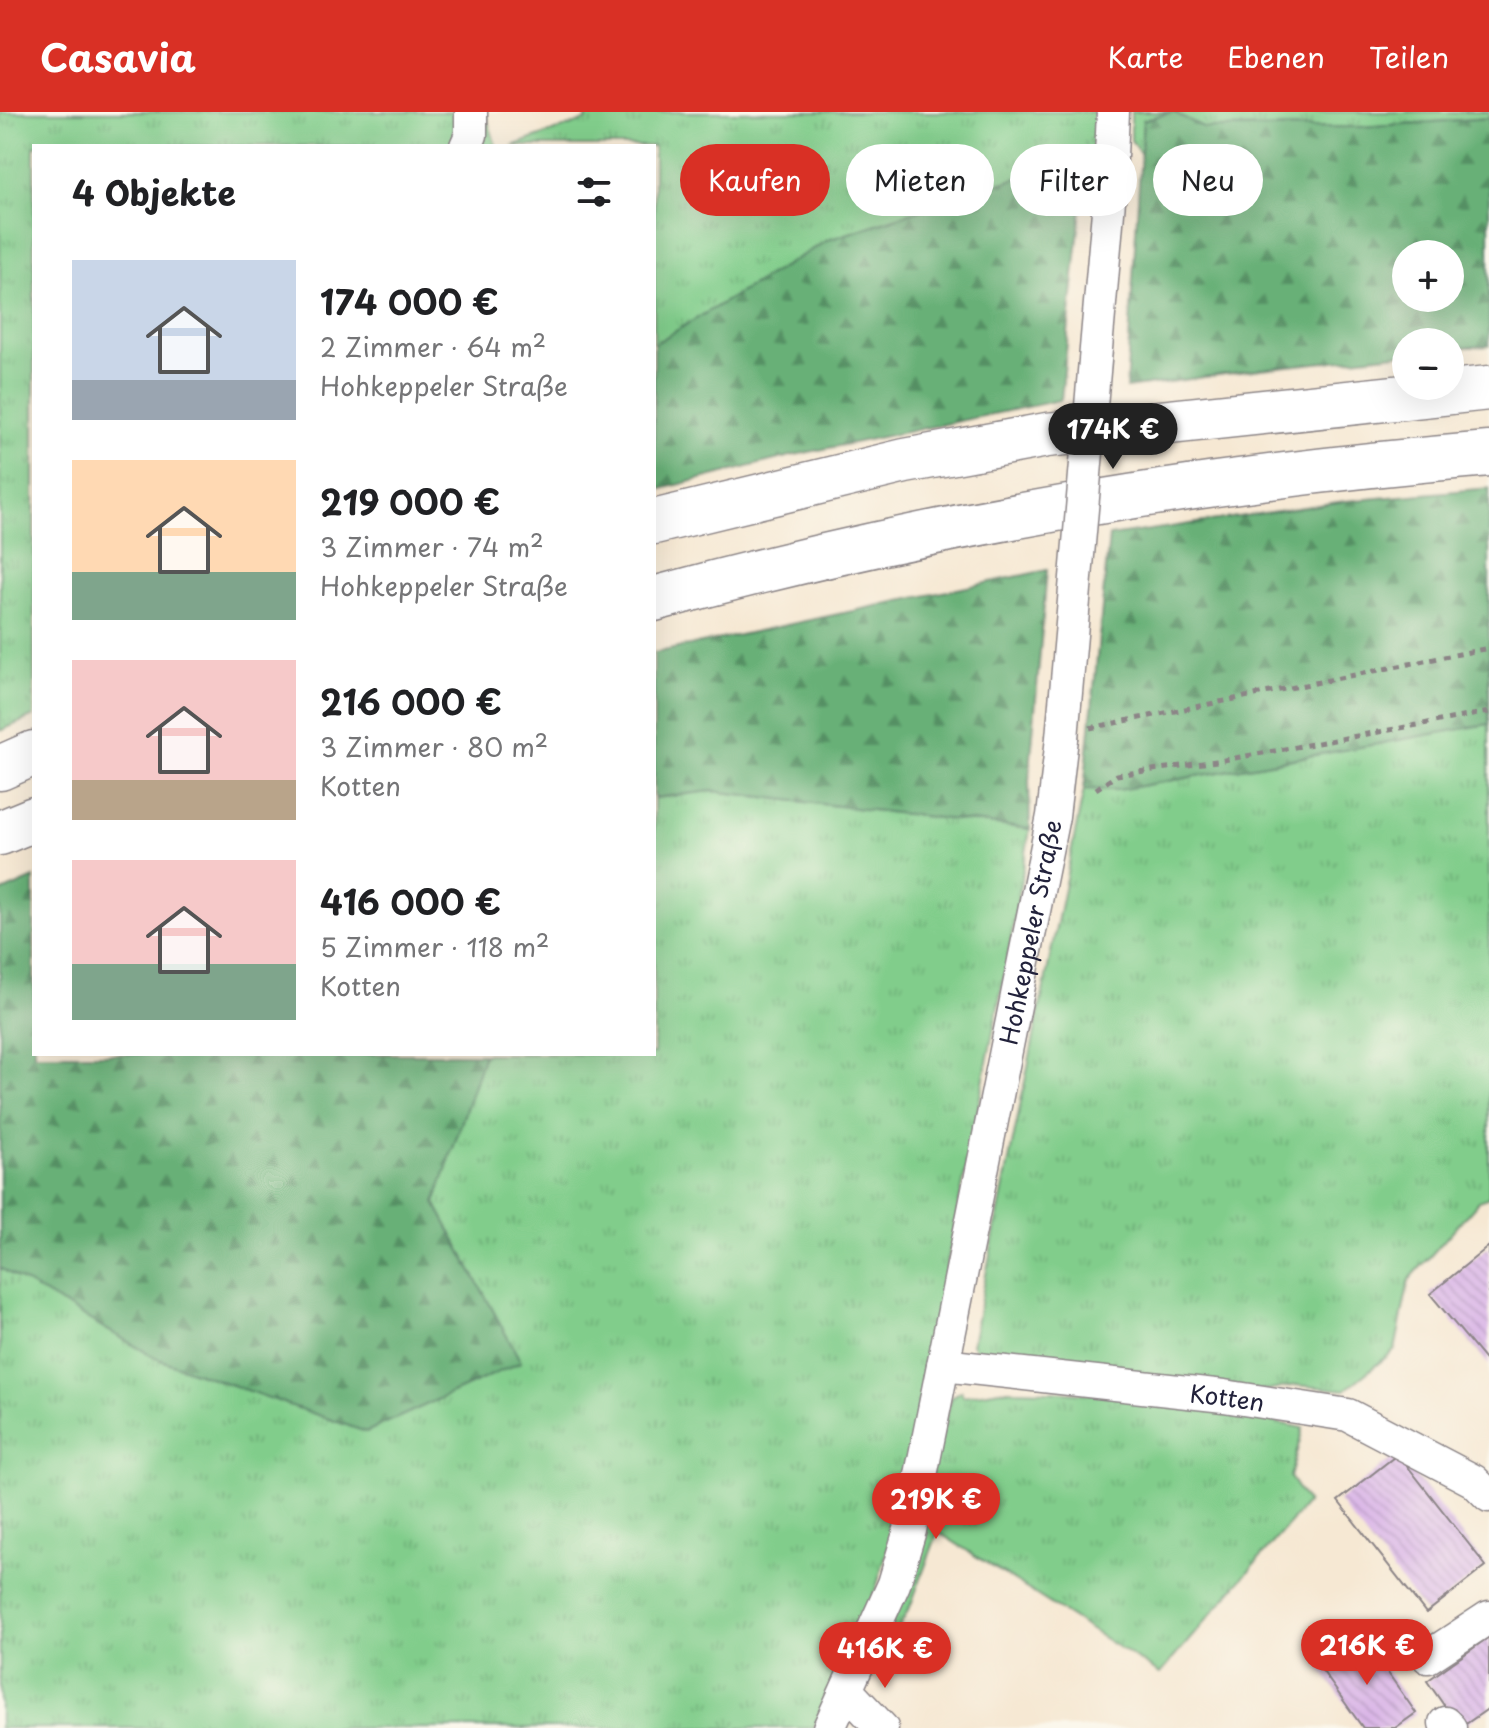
<!DOCTYPE html>
<html lang="de">
<meta charset="utf-8">
<style>
:root{--surface:#fff;--page:#f6f6f6;--text:#202124;--muted:#757577;--accent:#d93025}
body{margin:0;font-family:"Playpen Sans",sans-serif;background:var(--page);color:var(--text);height:100vh;display:flex;flex-direction:column;font-size:30px;white-space:nowrap}
*{box-sizing:border-box;margin:0}
p{font-size:26px;color:var(--muted)}
.icon{flex:none;width:44px;height:44px;fill:none;stroke:currentColor;stroke-width:2;stroke-linecap:round;stroke-linejoin:round}
.map{position:relative;flex:1;overflow:hidden}
.sheet{position:absolute;left:32px;top:32px;width:624px;height:912px;display:flex;flex-direction:column;background:var(--surface);border-radius:0px;box-shadow:0 8px 32px #0002}
.sheet>*{flex:none}
.guide{position:absolute;left:680px;top:32px;width:688px;height:72px;display:flex;gap:16px}
.buttons{position:absolute;left:1392px;top:128px;display:grid;gap:16px}
.buttons a{display:grid;place-items:center;width:72px;height:72px;border-radius:50%;background:var(--surface);box-shadow:0 8px 32px #0002;font-size:40px}
.price{position:absolute;translate:-50% -68px;padding:0 18px;border-radius:28px;background:var(--accent);color:#fff;font-size:26px;line-height:52px;filter:drop-shadow(0 2px 4px #0008)}
.price::after{content:'';position:absolute;left:50%;top:48px;width:24px;height:18px;margin-left:-12px;background:inherit;clip-path:polygon(0 0,100% 0,50% 100%)}
.price.active{background:#222;color:#fff}
ul{padding:0;list-style:none}
li{display:flex;align-items:center;gap:24px;height:200px;padding:0 40px}
li span{display:grid;place-items:center;flex:none;width:224px;height:160px;border-radius:0px;color:#555}
li>.icon{margin-inline-start:auto}
span .icon{width:96px;height:96px;fill:#fffc;stroke-width:1}
li b{font-size:34px}
h2{display:flex;justify-content:space-between;align-items:center;height:96px;padding:0 40px;font-size:34px}
.chip{padding:0 28px;border-radius:36px;background:var(--surface);box-shadow:0 8px 32px #0002;font-size:28px;line-height:72px}
.chip.active{background:var(--accent);color:#fff}
header{display:flex;align-items:center;gap:48px;box-sizing:border-box;height:112px;padding:0 40px;background:var(--accent);color:#fff}
header strong{font-size:38px}
nav{display:flex;gap:44px;margin-inline-start:auto;font-size:28px}
.map>svg:first-child{display:block}
.grass{fill:url(#grass-tufts);stroke:#527863;stroke-width:2}
.forest{fill:url(#forest-firs);stroke:#456959;stroke-width:2;fill-rule:evenodd}
.building{fill:url(#building-back-hatch)}
.lines{fill:none;stroke-linecap:round;stroke-linejoin:round}
.minor-casing{stroke:#8c8587;stroke-width:35}
.highway-casing{stroke:#8c8587;stroke-width:47}
.path{stroke:#8c8587;stroke-width:5;stroke-dasharray:6 6;stroke-linecap:butt}
.minor{stroke:#fff;stroke-width:32}
.highway{stroke:#fff;stroke-width:44}
.minor-bridge-casing{stroke:#8c8587;stroke-width:35;stroke-linecap:butt}
.minor-bridge{stroke:#fff;stroke-width:32}
.labels{text-anchor:middle;dominant-baseline:central;stroke-width:8;stroke-linejoin:round;paint-order:stroke}
.street-label{font-size:24px;fill:#22223b;stroke:#fbf7ec}
</style>
<header>
<strong>Casavia</strong>
<nav><a>Karte</a><a>Ebenen</a><a>Teilen</a></nav>
</header>
<div class="map">
<svg width="1489" height="1616" viewBox="0 0 1489 1616">
<defs>
<pattern id="grass-tufts" width="24" height="20" patternUnits="userSpaceOnUse" patternTransform="scale(2)"><rect width="24" height="20" fill="#81cd8b"/><path d="M3 7l-1-3M5 7V3M7 7l1-3M15 17l-1-3M17 17v-4M19 17l1-3" fill="none" stroke="#6fb079"/></pattern>
<pattern id="forest-firs" width="22" height="20" patternUnits="userSpaceOnUse" patternTransform="scale(2)"><rect width="22" height="20" fill="#68b077"/><path d="M5 1l3.5 6h-7zM16 11l3.5 6h-7z" fill="#558f63"/></pattern>
<pattern id="building-back-hatch" width="6" height="6" patternUnits="userSpaceOnUse" patternTransform="scale(2)"><rect width="6" height="6" fill="#d9b4e7"/><path d="M-1 5l2 2M0 0l6 6M5-1l2 2" fill="none" stroke="#ba9ac7"/></pattern>
</defs>
<rect width="100%" height="100%" fill="#fbf7ec"/>
<filter id="ink" filterUnits="userSpaceOnUse"><feTurbulence type="fractalNoise" baseFrequency=".0125" numOctaves="2"/><feDisplacementMap in="SourceGraphic" scale="16" xChannelSelector="R" yChannelSelector="G"/><feConvolveMatrix kernelMatrix="1 2 1 2 8 2 1 2 1" color-interpolation-filters="sRGB"/></filter>
<filter id="wash" filterUnits="userSpaceOnUse"><feTurbulence type="fractalNoise" baseFrequency=".006" numOctaves="4" result="noise"/><feDisplacementMap in="SourceGraphic" scale="32" xChannelSelector="R" yChannelSelector="G"/><feGaussianBlur stdDeviation="1.8" result="paint"/><feColorMatrix in="noise" values="0 0 0 0 0 0 0 0 0 0 0 0 0 0 0 0 0 1.4 0 .05"/><feComposite in="paint" operator="in"/></filter>
<g filter="url(#wash)">
<rect width="100%" height="100%" fill="#f6e8d3"/>
<!-- grass -->
<path class="grass" d="M0,0h485l11,34h-462v570l-34,15z
M584,0h514l-5,43 -7,6 -23,2 -235,77 -174,104v-198h-142l75,-26z
M1131,0h40l-28,8 -2,35 -10,-15z
M1173,0h316v6l-129,9 -157,1z
M1489,612v473l-10,4 -70,79 -14,70 -50,40 -49,-5 -29,6 -285,-32 -10,-15 112,-555 34,1z
M712,679l318,38 -23,132 -111,561 -20,66 -62,140h-814v-460l158,91 208,73 154,-70 -85,-159 49,-149h170v-256z
M1000,1278c103,-1 203,17 303,38l-13,49 17,26 -147,171 -222,-142 -28,75 -33,60 75,-271 9,-5 2,5z"/>
<!-- forest -->
<path class="forest" d="M1173,0l31,16 156,-1 129,-9v228l-39,2v-6h-44v11l-145,16 -135,19 17,-268zM1450,142v44h-44v-44z
M1086,49l-25,239 -266,55 -141,36v-147l174,-104 235,-77z
M1489,376v236l-371,66 -34,-1 25,-253 236,-35z
M1047,458l-18,211 1,48 -318,-38 -58,7v-145z
M34,766v176h450l-49,149 86,159 -155,70 -208,-73 -158,-91v-375z"/>
<g id="blocks">
<!-- building -->
<path class="building" d="M1489,1134v119l-59,-71z
M1398,1342l88,112 -60,47 -88,-112z
M1362,1524l54,77 -21,15h-32l-44,-62z
M1489,1525v71l-29,20 -33,-47z"/>
</g>
</g>
<g filter="url(#ink)">
<use href="#blocks" fill-opacity="0" stroke="#8c8587" stroke-width="2"/>
<g class="lines">
<defs>
<g id="minor">
<path d="M466,34l5,-11v-23"/>
<path d="M1109,88l4,-88"/>
<path id="s1" d="M943,1253l281,31 124,19 126,66 15,15"/>
<path d="M1428,1545l61,-40"/>
<path d="M847,1579l35,37"/>
<path d="M1445,1611l5,5"/>
<path id="s2" d="M829,1616l65,-144 16,-54 143,-714 9,-78"/>
</g>
<path id="highway" d="M654,410l251,-61 142,-26 442,-47
M654,487c273,-75 553,-122 835,-145
M0,656l34,-15
M0,721l34,-14"/>
</defs>
<!-- minor casing -->
<use href="#minor" class="minor-casing"/>
<!-- highway casing -->
<use href="#highway" class="highway-casing"/>
<!-- path -->
<path class="path" d="M1090,616l399,-80
M1096,677l21,-14 107,-15 265,-48"/>
<!-- minor -->
<use href="#minor" class="minor"/>
<!-- highway -->
<use href="#highway" class="highway"/>
<defs>
<path id="minor-bridge" d="M1062,626l47,-538"/>
</defs>
<!-- minor-bridge casing -->
<use href="#minor-bridge" class="minor-bridge-casing"/>
<!-- minor-bridge -->
<use href="#minor-bridge" class="minor-bridge"/>
</g>
</g>
<g class="labels">
<!-- street labels -->
<g class="street-label">
<text stroke="none"><textPath href="#s2" startOffset="824">Hohkeppeler Straße</textPath></text>
<text stroke="none"><textPath href="#s1" startOffset="286">Kotten</textPath></text>
</g>
</g>
</svg>
<div class="buttons">
<a>+</a>
<a>−</a>
</div>
<b class="price active" style="left:1113px;top:359px">174K €</b>
<b class="price" style="left:936px;top:1429px">219K €</b>
<b class="price" style="left:1367px;top:1575px">216K €</b>
<b class="price" style="left:885px;top:1578px">416K €</b>
<div class="guide">
<a class="chip active">Kaufen</a>
<a class="chip">Mieten</a>
<a class="chip">Filter</a>
<a class="chip">Neu</a>
</div>
<section class="sheet">
<h2>4 Objekte<svg class="icon" aria-label="filters" viewBox="0 0 24 24"><path d="M4 7h16M4 17h16"/><circle cx="9" cy="7" r="2"/><circle cx="15" cy="17" r="2"/></svg></h2>
<ul>
<li><span style="background:linear-gradient(#c9d6e8 75%,#9aa5b1 0)"><svg class="icon" aria-label="home" viewBox="0 0 24 24"><path d="M3 11l9-7 9 7M6 9v11h12V9"/></svg></span><div><b>174 000 €</b><p>2 Zimmer · 64 m²</p><p>Hohkeppeler Straße</p></div></li>
<li><span style="background:linear-gradient(#ffd9b3 70%,#7fa58c 0)"><svg class="icon" aria-label="home" viewBox="0 0 24 24"><path d="M3 11l9-7 9 7M6 9v11h12V9"/></svg></span><div><b>219 000 €</b><p>3 Zimmer · 74 m²</p><p>Hohkeppeler Straße</p></div></li>
<li><span style="background:linear-gradient(#f6c9c9 75%,#b9a48a 0)"><svg class="icon" aria-label="home" viewBox="0 0 24 24"><path d="M3 11l9-7 9 7M6 9v11h12V9"/></svg></span><div><b>216 000 €</b><p>3 Zimmer · 80 m²</p><p>Kotten</p></div></li>
<li><span style="background:linear-gradient(#f6c9c9 65%,#7fa58c 0)"><svg class="icon" aria-label="home" viewBox="0 0 24 24"><path d="M3 11l9-7 9 7M6 9v11h12V9"/></svg></span><div><b>416 000 €</b><p>5 Zimmer · 118 m²</p><p>Kotten</p></div></li>
</ul>
</section>
</div>
